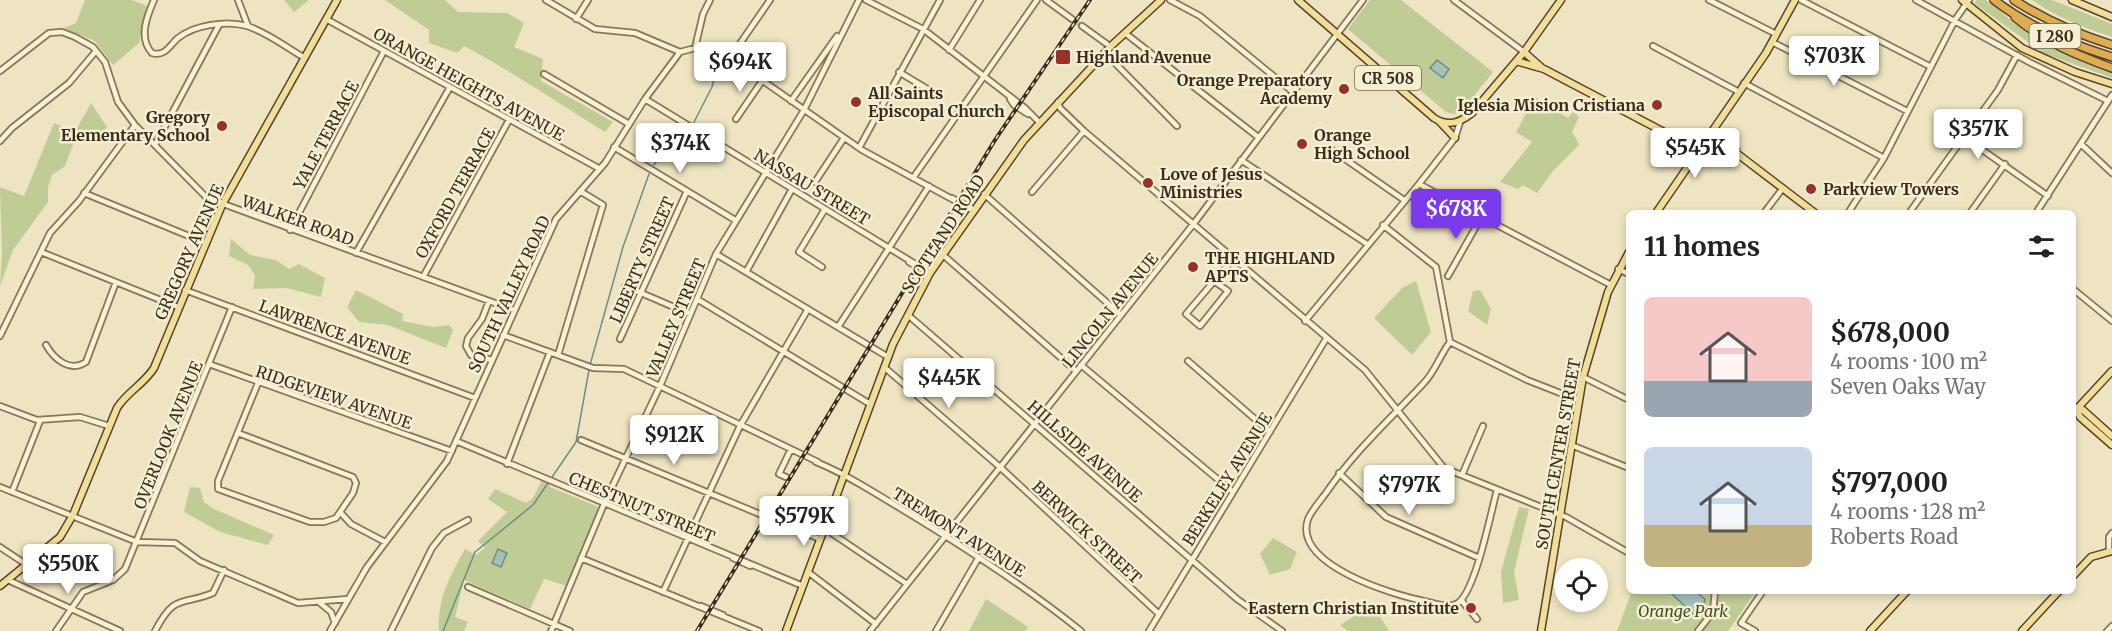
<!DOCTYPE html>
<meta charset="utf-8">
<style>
:root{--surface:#fff;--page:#f6f6f6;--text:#222;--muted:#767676;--accent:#7c3aed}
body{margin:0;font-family:Merriweather,serif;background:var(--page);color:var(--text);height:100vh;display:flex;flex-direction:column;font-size:22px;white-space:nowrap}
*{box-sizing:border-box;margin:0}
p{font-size:20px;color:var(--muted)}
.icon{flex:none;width:33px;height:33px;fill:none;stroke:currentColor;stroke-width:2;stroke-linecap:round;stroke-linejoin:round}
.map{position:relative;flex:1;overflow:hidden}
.drawer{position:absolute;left:1626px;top:210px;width:450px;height:384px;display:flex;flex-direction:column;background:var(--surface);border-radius:9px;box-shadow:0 3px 9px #0003}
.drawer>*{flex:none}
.controls{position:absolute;left:1554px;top:558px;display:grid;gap:12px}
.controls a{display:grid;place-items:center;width:54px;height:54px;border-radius:50%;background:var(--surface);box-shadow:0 3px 9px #0003;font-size:30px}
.price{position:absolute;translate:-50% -51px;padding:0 14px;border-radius:6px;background:#fff;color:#222;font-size:20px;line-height:39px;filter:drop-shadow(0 2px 3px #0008)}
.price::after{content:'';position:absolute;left:50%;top:36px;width:18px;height:14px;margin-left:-9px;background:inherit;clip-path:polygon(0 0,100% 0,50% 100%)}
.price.on{background:var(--accent);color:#fff}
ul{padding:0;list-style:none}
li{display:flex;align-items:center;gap:18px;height:150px;padding:0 18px}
li span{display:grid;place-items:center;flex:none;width:168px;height:120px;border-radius:9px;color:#555}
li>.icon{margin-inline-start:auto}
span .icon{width:72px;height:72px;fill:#fffc;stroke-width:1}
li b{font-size:26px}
h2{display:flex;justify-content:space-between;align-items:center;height:72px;padding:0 18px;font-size:26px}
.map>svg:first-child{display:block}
.green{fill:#c0cc95}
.water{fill:#a4c0ba;stroke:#6b8e88;stroke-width:1.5}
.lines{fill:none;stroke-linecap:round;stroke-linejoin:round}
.stream{stroke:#6b8e88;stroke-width:1.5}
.minor-tunnel{stroke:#c9bfa0;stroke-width:4.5;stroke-dasharray:4.5 2;stroke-linecap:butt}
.minor-casing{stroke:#877659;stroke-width:8}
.major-casing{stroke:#55432d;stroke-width:9}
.highway-casing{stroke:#55432d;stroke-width:10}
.minor{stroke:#f9f1d4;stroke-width:4.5}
.major{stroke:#f1de99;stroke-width:6}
.highway{stroke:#dead51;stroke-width:7}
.rail-casing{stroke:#372c1d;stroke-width:4}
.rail{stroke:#f5eed1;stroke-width:1.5;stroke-dasharray:4.5;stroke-linecap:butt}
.poi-dot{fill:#963229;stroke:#f5eed1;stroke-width:2}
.labels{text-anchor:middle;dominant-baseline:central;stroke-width:5;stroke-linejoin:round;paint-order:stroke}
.shield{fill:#f5eed1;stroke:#706653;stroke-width:1.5}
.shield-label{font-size:15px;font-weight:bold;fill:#372c1d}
.poi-label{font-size:16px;font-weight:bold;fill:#372c1d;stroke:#f5eed1;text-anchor:start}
.street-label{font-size:16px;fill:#372c1d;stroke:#f5eed1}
.park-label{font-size:16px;font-style:italic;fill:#435324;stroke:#f5eed1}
</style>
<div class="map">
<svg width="2112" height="631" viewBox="0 0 2112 631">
<rect width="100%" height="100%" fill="#eee4c1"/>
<!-- green -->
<path class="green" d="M85,0h47l15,6 -8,37 -26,22 -18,-24 -31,-13 12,-5z
M284,0h25l-15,12z
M385,0h60l13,12 49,1 17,10 -10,24 29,12 -2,22 72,41 -8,10c-47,-29 -92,-60 -141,-86l-7,7 -28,-10v-13z
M1370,0h31l92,72 -31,39 -8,3 -8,-2 -98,-83z
M1977,0h9l46,37 80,33v8l-69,-25 -69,-50z
M2032,0h20l60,24v13c-28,-9 -56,-20 -80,-37z
M1535,97l33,21 5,-6 6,5 -7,15 7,12 -3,4 -23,23 -16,22 -14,-8 -5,4 -18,-7 32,-40 -16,-10z
M91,103l16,24 -14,16 -19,-1 -9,24 -13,9 -4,12v15l-35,48 -13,36 2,-33 -2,-66 24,9 30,-73 21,9z
M231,239l19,16 26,5 13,9 10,-5 26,14 -4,19 -35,-9 -33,1 2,-14 -7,-10 -19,-9z
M1416,281l15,51 -19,23 -38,-37 28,-30z
M356,290l47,24 -1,7 31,6 16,-2 4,5 -7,18 -58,-23 -29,-3 -12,-15z
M1480,290l11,19 -4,16 -19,-14 5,-20z
M542,480l7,3 1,4 49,20 -32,79 -23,-7 -14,30 -66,-29 -9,37 13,5 -4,9h-25c-2,-32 11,-55 26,-82l11,6 9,-7 -7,-7 29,-29 -19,-13 7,-10 31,14 7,-5z
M190,487l10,1 4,14 10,7 60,26 -6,10 -48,-13 -36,-20z
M1519,507l10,2 -15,63 5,28 -16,3 -2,-31z
M1273,538l24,14 -7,17 -20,6 -10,-21z
M1632,591h124l-28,40h-111z
M986,599l42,28 -3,4h-56z
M1376,610l13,21h-41l-8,-6 16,-10z"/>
<!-- water -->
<path class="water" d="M1437,60l12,9 -6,9 -13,-10z
M498,549l9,4 -6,14 -9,-4z
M1665,591h30l10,8 -2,11 -8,6 -25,-24z"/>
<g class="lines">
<!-- stream -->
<path class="stream" d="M693,124l19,-37 6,-25
M654,165l13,-19
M590,365l33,-118 26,-73
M443,631l32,-79 58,-47 43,-63 13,-72"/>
<!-- minor-tunnel -->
<path class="minor-tunnel" d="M1072,19l10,7"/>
<defs>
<path id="minor" d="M154,0c-7,16 -16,38 -2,53 13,4 18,-8 26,-15 16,-13 49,-18 69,-12 20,6 40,22 58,32
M238,0l10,26
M546,0l49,29 40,4 45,19
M866,0l57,29 102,79 14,14
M1046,0l26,19
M1170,0l30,16 93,76
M1454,0l70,52
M1709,0l67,34
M1801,0l130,67
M1916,0l113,62 79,39
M326,19l274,150
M576,19l12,-19
M1082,26l29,21
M1125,33l133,104
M1772,42l135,69
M1653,46l86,46
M695,48l8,-34 7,-14
M949,50l31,-50
M1105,53l72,73
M730,58l40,-58
M0,71l49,-38 13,-1 13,5 18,10 12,15 13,40 17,23 72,73 307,112
M899,72l35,21
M544,74l85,50
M1744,83l140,75
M645,99l285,174
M1010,99l4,6 14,9
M791,101l46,-65
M1058,102l2,6 24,23 281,239 79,98 122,49 63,36
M736,119l26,-38
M1964,137l84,59
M0,141l12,-13 57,-45 27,-32
M2081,144l31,29
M155,145l64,-120
M614,147l121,73
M859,148l81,-148
M1332,150l72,50
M1241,160l126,84
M913,178l124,-178
M815,182l29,-44
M1419,184l192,101
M1032,192l52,-61
M84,193l122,50
M984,194l137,121
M952,198l19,10
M1764,213l19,-25
M1848,213l36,-55 71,-138 14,-20
M1909,213l89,-123 19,-35
M1970,213l35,-49
M2036,213l76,-118
M1383,225l53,42 14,75
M290,230l94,-179
M41,252l137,55
M356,253l94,-166
M716,254l172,103
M942,254l134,117
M909,262l19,11
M822,267l-23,-15 26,-43
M1618,269l11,5
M746,272l46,-83
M1448,276l34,-60
M423,277l86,-157
M1214,281l14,10 -28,35 -14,-12 47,-55
M625,286l65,28
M2073,289l39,32
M185,290l290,108
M697,299l173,105
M489,301l-7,18 -14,19 -2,8 5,9 21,5
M908,315l329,284 45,32
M1305,321l114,-137 36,-46 5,-16
M838,327l91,-141
M503,335l90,33 31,1 194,93
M0,336l50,-103 29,-32 56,-76
M620,339l67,-148
M1450,342c-10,13 -15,30 -27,42 -34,36 -69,68 -97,109 -6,8 -14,17 -18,26 -16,46 86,76 116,82 10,2 22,7 32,3 19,-8 35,-93 41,-114
M1450,342l77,38 51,20
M46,345c8,14 24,28 40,17l30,-80
M558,355l45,-150 -23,-14
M1188,361l82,71
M209,364l243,87
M1081,365l152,127
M884,367l117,101 158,146
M1583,377l46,23
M0,406l37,14 43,-3 29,9
M238,433l115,44 3,6 -3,10 -17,25 -12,4h-14l-92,-33v-8l40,-98
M581,440l239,99
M456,441l347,145
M1571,445l58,23
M816,462c30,12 57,30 84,46 63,38 124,77 181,123
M507,464l43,-112
M1339,473l47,44 93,41
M1462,475l21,-49
M786,477l-7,-3 12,-25
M0,487l137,55 38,1 25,18 98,42 50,-4
M12,492l28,-71
M340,512l11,12 34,18
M824,528l83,56
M0,547l27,18
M2109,551v-14l3,-4
M581,558l178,73
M733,558l17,8
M808,572l68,52
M8,580l112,51
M468,587l102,44
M663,592l77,-166 68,-117
M1461,600l16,19
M320,603l11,9 4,11
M701,606l22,9
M56,631l27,-39 30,-12 12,-11 107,-262
M155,631c20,-38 26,-25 58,-38l11,-23
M330,631l37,-64 80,-106 109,-242 49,-56 40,-64 35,-47 15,-4h15l16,7 136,95 110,60
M391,631l41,-83 12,-15 24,-13
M551,631l53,-127 56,-118 56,-132 88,-144 55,-110
M870,631l325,-409 168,-222
M936,631l43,-74
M1149,631l177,-292
M1698,631l15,-19 2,-21
M1755,631l-14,-8 22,-32
M2107,631l5,-5"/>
<path id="major" d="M1298,0l136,118c14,9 26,5 38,-5l52,-61 37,-52
M1962,0l60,48 53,24 37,12
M2072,0l40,17
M1524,52l17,15
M1516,61l28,8 137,72 54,11 80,61
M1440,122l15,16
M1714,131l22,19
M1656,213l110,-160 29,-53
M2075,408l8,2 29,26
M2076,409l4,8 32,28
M2073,413l39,-42
M2073,576l18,-19 21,-6
M0,586l60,-49 13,-22 44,-107c10,-16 27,-24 37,-40l68,-163 115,-205
M786,631l107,-287 37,-71 94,-133 88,-95 49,-45
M1541,631l42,-254 25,-85 21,-40
M1870,631l37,-40
M2022,631l37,-40"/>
<path id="highway" d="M1994,0c35,27 76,44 118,57
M2014,0c31,20 63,34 98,45
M2015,17c29,25 62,38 97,51"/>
</defs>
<!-- minor casing -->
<use href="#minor" class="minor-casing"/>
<!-- major casing -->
<use href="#major" class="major-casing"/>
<!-- highway casing -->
<use href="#highway" class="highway-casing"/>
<!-- minor -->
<use href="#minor" class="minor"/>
<!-- major -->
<use href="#major" class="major"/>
<!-- highway -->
<use href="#highway" class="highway"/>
<defs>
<path id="rail" d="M697,631l298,-491 95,-140"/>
</defs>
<!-- rail casing -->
<use href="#rail" class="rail-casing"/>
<!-- rail -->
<use href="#rail" class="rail"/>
</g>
<!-- markers -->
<g class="poi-dot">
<rect x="1055" y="49" width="16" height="16" rx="3"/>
<circle cx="1344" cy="89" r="6"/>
<circle cx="856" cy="102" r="6"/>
<circle cx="1657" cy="105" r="6"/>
<circle cx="222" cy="126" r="6"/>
<circle cx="1302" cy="144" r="6"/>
<circle cx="1148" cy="183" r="6"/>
<circle cx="1811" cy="189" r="6"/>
<circle cx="1193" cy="267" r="6"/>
<circle cx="1471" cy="608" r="6"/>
</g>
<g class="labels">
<!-- shield labels -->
<g class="shield">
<rect x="2029.5" y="24" width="51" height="24" rx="4.5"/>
<rect x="1355" y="66" width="66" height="24" rx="4.5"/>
</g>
<g class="shield-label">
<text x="2055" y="36">I 280</text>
<text x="1388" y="78">CR 508</text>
</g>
<!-- poi labels -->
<g class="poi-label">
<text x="1076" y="57">Highland Avenue</text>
<text x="1332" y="80" text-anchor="end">Orange Preparatory<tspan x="1332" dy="18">Academy</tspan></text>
<text x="868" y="93">All Saints<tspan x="868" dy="18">Episcopal Church</tspan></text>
<text x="1645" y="105" text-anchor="end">Iglesia Mision Cristiana</text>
<text x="210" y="117" text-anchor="end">Gregory<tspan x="210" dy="18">Elementary School</tspan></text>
<text x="1314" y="135">Orange<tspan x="1314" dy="18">High School</tspan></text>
<text x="1160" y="174">Love of Jesus<tspan x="1160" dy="18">Ministries</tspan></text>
<text x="1823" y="189">Parkview Towers</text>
<text x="1205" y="258">THE HIGHLAND<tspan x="1205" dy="18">APTS</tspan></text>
<text x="1459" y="608" text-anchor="end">Eastern Christian Institute</text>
</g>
<!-- street labels -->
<g class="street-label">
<text transform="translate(469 84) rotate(29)">ORANGE HEIGHTS AVENUE</text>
<text transform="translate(326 135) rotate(-62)">YALE TERRACE</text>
<text transform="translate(812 187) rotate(31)">NASSAU STREET</text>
<text transform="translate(455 193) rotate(-61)">OXFORD TERRACE</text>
<text transform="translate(298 220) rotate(20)">WALKER ROAD</text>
<text transform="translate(943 234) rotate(-57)">SCOTLAND ROAD</text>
<text transform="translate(189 252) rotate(-66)">GREGORY AVENUE</text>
<text transform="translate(642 260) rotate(-66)">LIBERTY STREET</text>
<text transform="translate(509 294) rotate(-65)">SOUTH VALLEY ROAD</text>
<text transform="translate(1110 310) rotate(-51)">LINCOLN AVENUE</text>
<text transform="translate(676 318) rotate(-67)">VALLEY STREET</text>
<text transform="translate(335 332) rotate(20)">LAWRENCE AVENUE</text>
<text transform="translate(334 397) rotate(19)">RIDGEVIEW AVENUE</text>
<text transform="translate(168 435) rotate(-68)">OVERLOOK AVENUE</text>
<text transform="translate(1085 451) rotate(41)">HILLSIDE AVENUE</text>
<text transform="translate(1558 454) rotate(-80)">SOUTH CENTER STREET</text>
<text transform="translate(1227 479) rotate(-58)">BERKELEY AVENUE</text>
<text transform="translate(642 507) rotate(23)">CHESTNUT STREET</text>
<text transform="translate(959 532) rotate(32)">TREMONT AVENUE</text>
<text transform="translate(1087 532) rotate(43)">BERWICK STREET</text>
</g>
<!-- park labels -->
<g class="park-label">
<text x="1683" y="611">Orange Park</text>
</g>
</g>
</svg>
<div class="controls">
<a><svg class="icon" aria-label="locate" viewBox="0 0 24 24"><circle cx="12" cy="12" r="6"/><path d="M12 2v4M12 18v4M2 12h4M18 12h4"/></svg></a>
</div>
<b class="price" style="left:1834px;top:87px">$703K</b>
<b class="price" style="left:740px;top:93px">$694K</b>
<b class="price" style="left:1978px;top:160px">$357K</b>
<b class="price" style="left:680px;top:174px">$374K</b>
<b class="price" style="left:1695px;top:179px">$545K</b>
<b class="price on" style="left:1456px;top:240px">$678K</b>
<b class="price" style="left:949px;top:409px">$445K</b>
<b class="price" style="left:674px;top:466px">$912K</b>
<b class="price" style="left:1409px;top:516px">$797K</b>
<b class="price" style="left:804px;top:547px">$579K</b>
<b class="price" style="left:68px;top:595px">$550K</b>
<section class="drawer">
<h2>11 homes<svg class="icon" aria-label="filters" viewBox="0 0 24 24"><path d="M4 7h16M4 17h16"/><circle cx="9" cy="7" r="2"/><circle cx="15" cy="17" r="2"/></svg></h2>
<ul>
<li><span style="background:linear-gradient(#f6c9c9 70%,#9aa5b1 0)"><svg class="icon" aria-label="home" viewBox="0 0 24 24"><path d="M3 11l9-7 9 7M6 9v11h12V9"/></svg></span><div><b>$678,000</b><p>4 rooms · 100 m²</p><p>Seven Oaks Way</p></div></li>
<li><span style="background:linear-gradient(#c9d6e8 65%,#c2b280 0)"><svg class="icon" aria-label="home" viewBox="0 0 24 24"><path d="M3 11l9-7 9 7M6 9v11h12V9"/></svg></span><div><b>$797,000</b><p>4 rooms · 128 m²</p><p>Roberts Road</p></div></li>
</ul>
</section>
</div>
